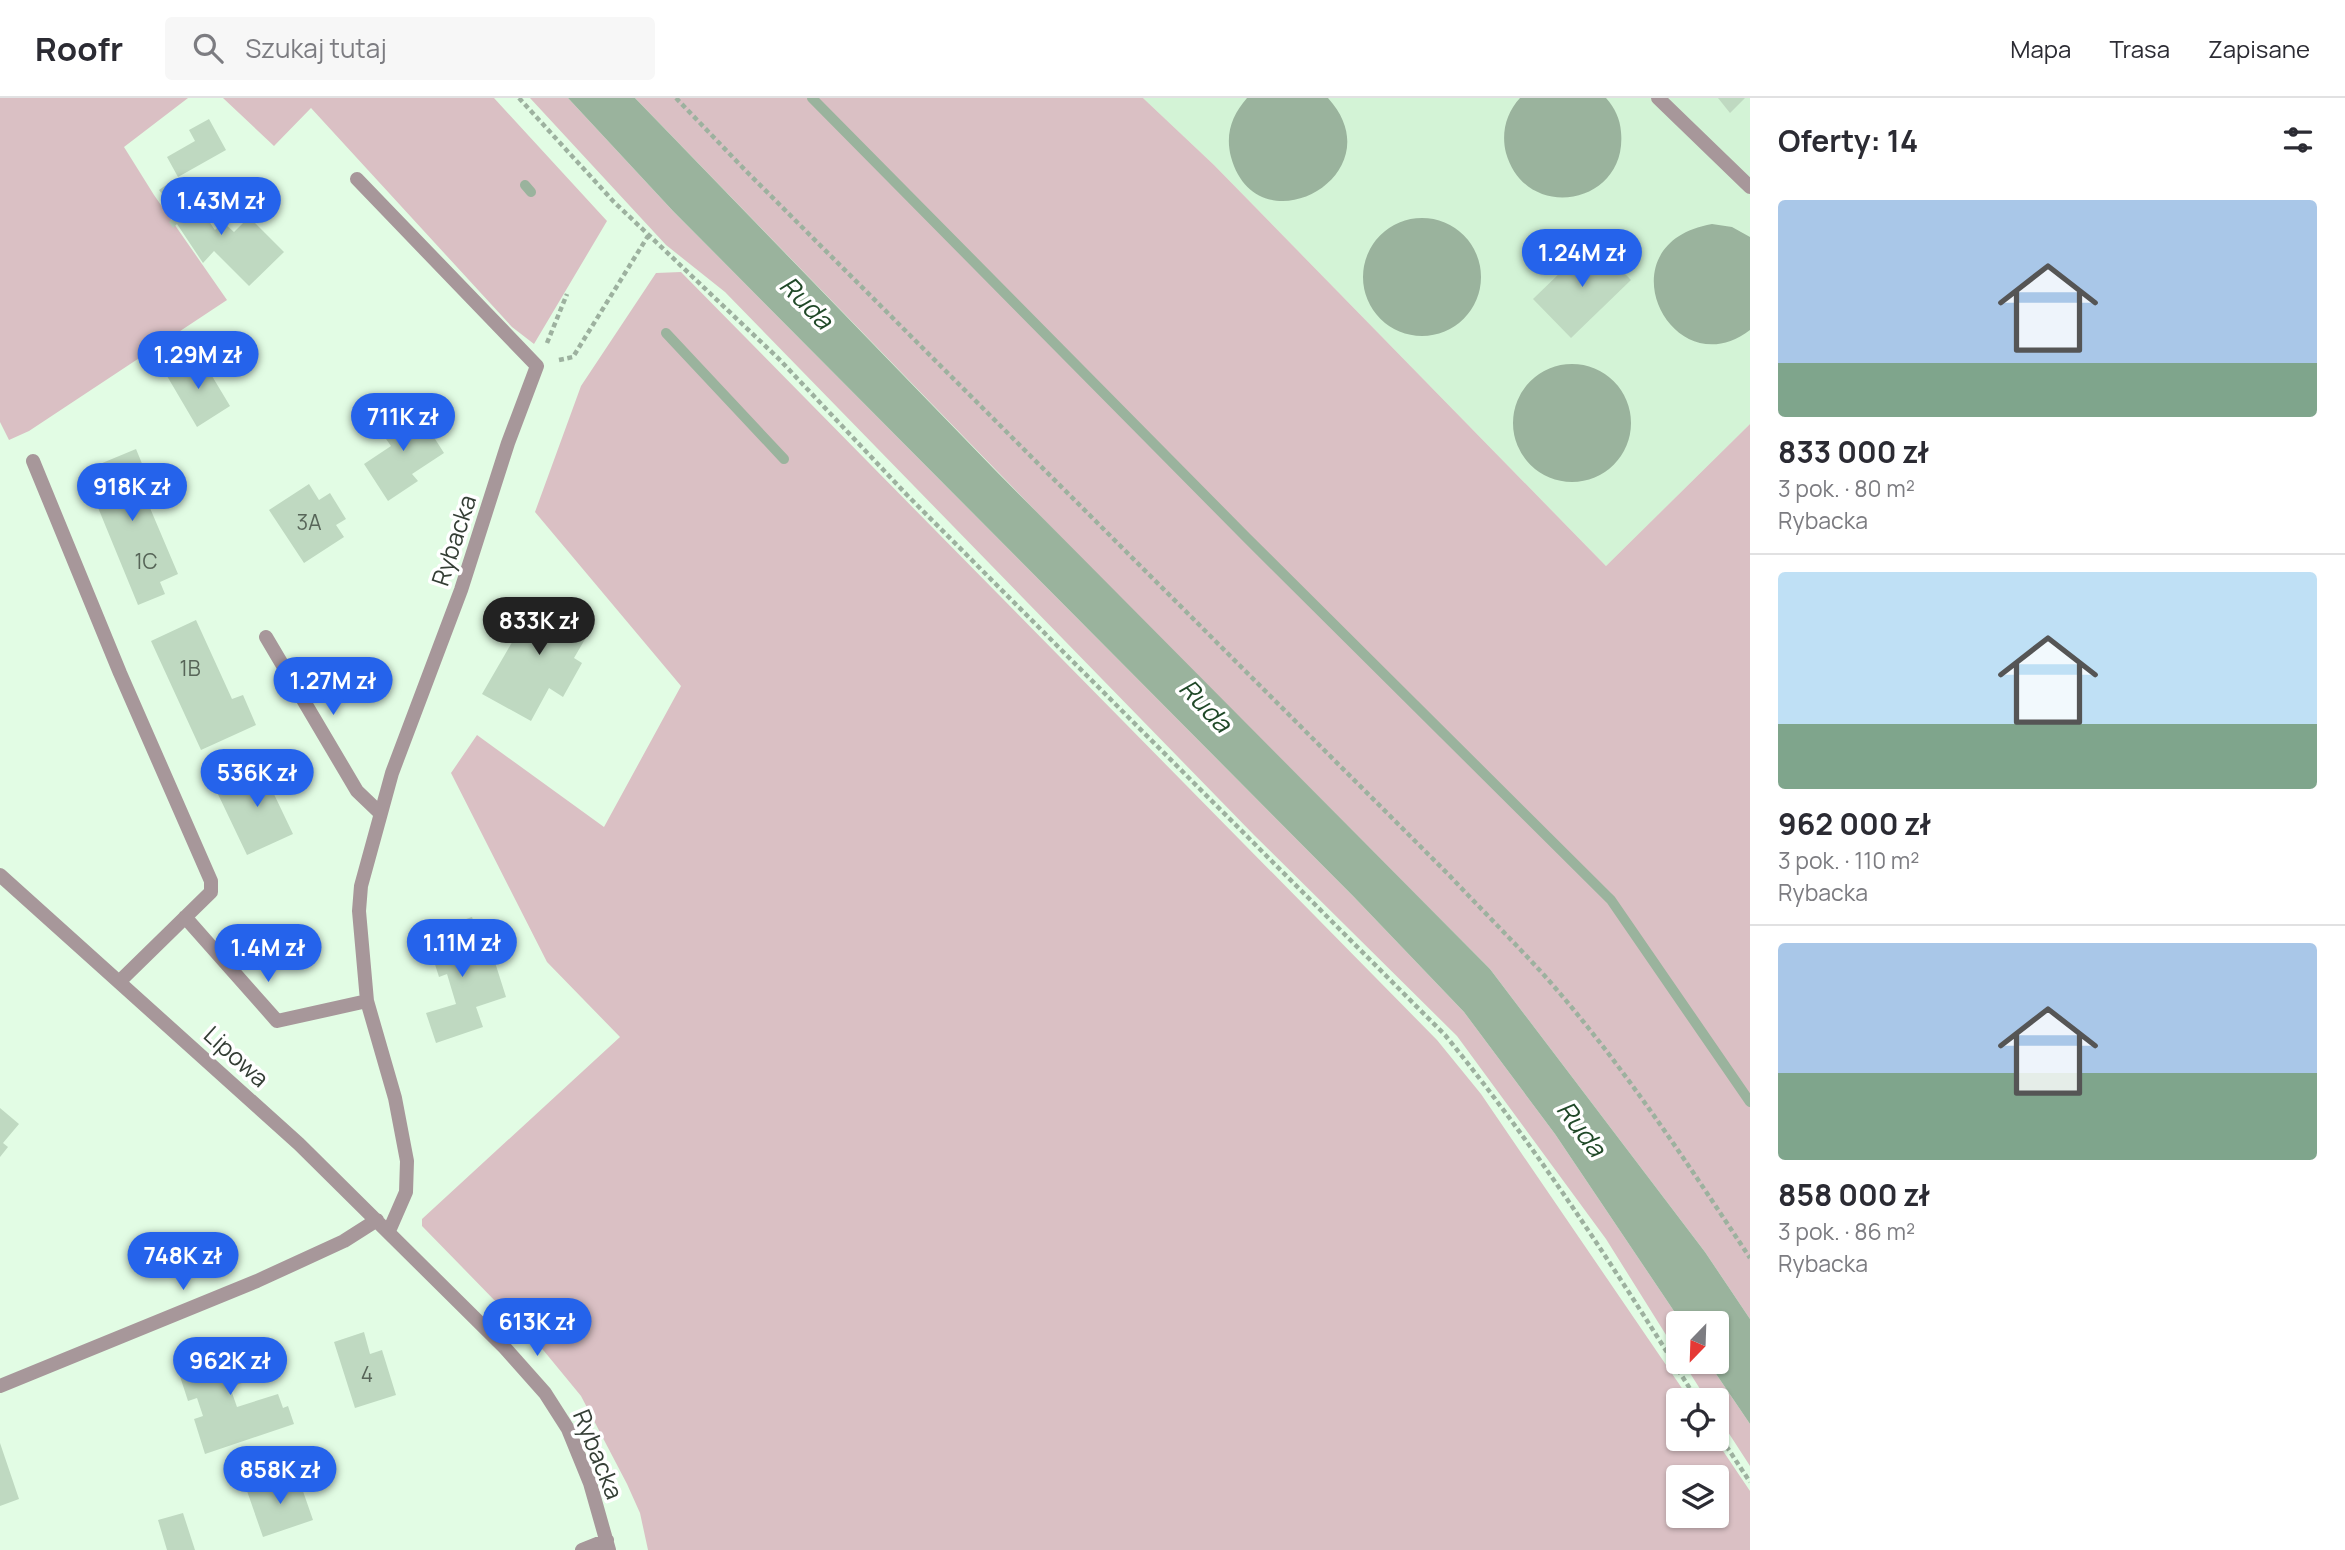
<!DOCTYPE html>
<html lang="pl">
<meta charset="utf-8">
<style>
:root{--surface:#fff;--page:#f7f7f7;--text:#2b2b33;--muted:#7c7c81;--line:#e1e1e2;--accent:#2563eb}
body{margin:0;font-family:Manrope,sans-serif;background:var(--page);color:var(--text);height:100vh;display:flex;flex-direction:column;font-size:26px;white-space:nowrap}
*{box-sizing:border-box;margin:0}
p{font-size:23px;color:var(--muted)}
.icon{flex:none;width:38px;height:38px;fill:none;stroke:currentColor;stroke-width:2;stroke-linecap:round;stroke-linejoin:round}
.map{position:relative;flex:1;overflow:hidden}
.drawer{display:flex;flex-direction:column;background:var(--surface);width:595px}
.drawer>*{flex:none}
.needle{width:46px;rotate:203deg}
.buttons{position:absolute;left:1666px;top:1213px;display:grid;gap:14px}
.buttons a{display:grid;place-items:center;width:63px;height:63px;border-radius:7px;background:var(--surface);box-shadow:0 2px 5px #0004;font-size:35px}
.price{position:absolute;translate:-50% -60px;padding:0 16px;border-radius:24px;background:var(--accent);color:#fff;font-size:23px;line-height:46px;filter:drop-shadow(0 2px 4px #0008)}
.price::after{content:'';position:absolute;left:50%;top:42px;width:21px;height:16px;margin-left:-10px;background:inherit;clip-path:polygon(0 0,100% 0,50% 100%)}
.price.current{background:#222;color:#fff}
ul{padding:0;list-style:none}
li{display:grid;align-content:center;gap:14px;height:371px;padding:0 28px}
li+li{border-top:2px solid var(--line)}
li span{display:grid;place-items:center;height:217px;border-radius:7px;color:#555}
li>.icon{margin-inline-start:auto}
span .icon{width:126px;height:126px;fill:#fffc;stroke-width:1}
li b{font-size:30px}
h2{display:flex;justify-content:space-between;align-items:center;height:84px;padding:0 28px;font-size:30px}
header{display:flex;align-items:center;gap:42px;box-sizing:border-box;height:98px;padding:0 35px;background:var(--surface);border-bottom:2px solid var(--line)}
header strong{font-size:33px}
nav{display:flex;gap:38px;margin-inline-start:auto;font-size:24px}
.search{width:490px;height:63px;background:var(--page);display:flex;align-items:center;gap:18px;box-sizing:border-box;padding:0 24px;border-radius:7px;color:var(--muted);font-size:26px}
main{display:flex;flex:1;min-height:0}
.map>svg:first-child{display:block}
.built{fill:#d3f3d6}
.green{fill:#dac0c4;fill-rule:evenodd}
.water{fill:#9ab39d}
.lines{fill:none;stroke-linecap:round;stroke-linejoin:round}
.stream{stroke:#9ab39d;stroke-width:10}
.building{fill:#bfd9c1}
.path{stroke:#9db19f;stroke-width:4.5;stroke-dasharray:5 3.5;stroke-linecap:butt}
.service{stroke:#a7979a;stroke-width:14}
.minor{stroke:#a7979a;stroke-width:14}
.labels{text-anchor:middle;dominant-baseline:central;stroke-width:7;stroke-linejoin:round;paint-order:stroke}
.number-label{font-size:21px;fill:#576558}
.street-label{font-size:24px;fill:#343e35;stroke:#fff}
.water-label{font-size:26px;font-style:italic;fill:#204928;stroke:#fff}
</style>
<header>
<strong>Roofr</strong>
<div class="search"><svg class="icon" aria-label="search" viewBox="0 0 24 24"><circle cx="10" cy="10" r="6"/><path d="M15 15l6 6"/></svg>Szukaj tutaj</div>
<nav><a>Mapa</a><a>Trasa</a><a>Zapisane</a></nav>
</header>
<main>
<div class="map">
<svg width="1750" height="1452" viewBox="0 0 1750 1452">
<rect width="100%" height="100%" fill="#e2fce4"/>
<!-- built -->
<path class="built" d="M1143,0h607v326l-144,142 -392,-401z"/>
<!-- green -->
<path class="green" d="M0,0h188l-64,49 30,48 73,105 -198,131 -20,9 -9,-18z
M223,0h271l113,123 -73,123 -22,-17 -201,-219 -37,38z
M530,0h38l105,113 681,686 110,115 91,122 127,189h-4v31l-72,-115 -149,-203 -203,-201 -529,-543 -59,-47z
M635,0h508l71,67 392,401 144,-142v895l-45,-67 -215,-283 -402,-404z
M681,174l756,768 44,54 209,306h-12v38l37,1 35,52v59h-1102l-8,-37 -13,-29 -46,-88 -37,-45 -122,-125v-7l198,-182 -73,-75 -96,-189 26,-38 127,92 77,-141 -146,-174 46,-126 75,-113zM1678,1379h39v39h-39z
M1683,1264h25l42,62v42l-33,-51v-15h-10z"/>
<!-- water -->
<path class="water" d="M568,0h67l361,373 494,498 215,283 45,67v105l-42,-62h9v-39h-35l-127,-189 -91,-122 -110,-115 -681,-686z
M1247,0h81c70,77 -71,154 -97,59 -6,-23 1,-42 16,-59z
M1520,0h86c9,10 14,21 15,34 7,73 -95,92 -115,21 -5,-20 0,-40 14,-55z
M1363 179a59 59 0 1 1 118 0a59 59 0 1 1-118 0Z
M1712,126l20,3 18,10v93c-78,60 -151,-86 -38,-106z
M1513 325a59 59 0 1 1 118 0a59 59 0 1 1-118 0Z"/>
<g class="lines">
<!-- stream -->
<path class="stream" d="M812,0l435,440 364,362 139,202
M525,87l6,7
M666,235l118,126"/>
</g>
<!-- building -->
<path class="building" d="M1718,0h27l-15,15z
M209,21l17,31 -48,27 -11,-20 28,-16 -6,-11z
M169,85l6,8 9,-6 31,45 8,-8 11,10 15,-15 35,35 -35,34 -35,-35 -11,12 -26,-39 -4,4 -4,-6 4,-3 -12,-18 4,-3 -6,-8z
M1593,143l38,39 -60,58 -38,-39z
M200,258l30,50 -33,21 -30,-51z
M414,308l30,47 -32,21 6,7 -30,20 -24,-37 27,-18 -12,-17z
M136,351l23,56 -9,3 28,66 -18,8 5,12 -27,11 -55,-134z
M309,386l10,16 11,-7 16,26 -10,6 8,12 -40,26 -35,-53z
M558,499l9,3 24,23 -1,3 -7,-2 -3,5 8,5 -14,24 8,5 -19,34 -14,-9 -18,33 -49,-27 36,-62 -7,-5 16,-28 16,10 7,-9z
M196,522l36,79 11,-4 13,30 -55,25 -50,-109z
M278,665l10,20 -16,7 21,44 -46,21 -31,-65z
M472,819l13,41 8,-2 13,41 -30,10 7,20 -47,16 -10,-30 30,-9 -9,-30 -8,3 -14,-44z
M0,1010l19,16 -16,19 5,4 -8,10z
M364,1234l6,22 12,-4 14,45 -41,13 -21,-66z
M254,1240l6,20 -6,2 6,17 -30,10 7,20 41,-13 5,14 5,-2 6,18 -89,30 -11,-35 9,-3 -6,-18 -9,3 -12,-37z
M0,1345l19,56 -19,7z
M297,1376l16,46 -50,17 -16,-46z
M183,1415l12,37h-28l-9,-30z"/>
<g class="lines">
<!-- path -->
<path class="path" d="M519,0l95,104 165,157 128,136 538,540c94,115 174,240 252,365
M676,0l71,74 702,703c31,33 64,66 95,100 77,87 142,186 206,283
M547,245l20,-49
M559,262l14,-3 75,-121
M1717,1334l33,50"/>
<!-- service -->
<path class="service" d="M1658,0l92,89"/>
<!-- minor -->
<path class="minor" d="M357,81l180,187 -29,77 -47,147 -69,183 -31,113 -2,25 8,90 28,97 12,63 -1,31 -17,39
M33,363l87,212 91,208v11l-91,89
M266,539l91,154 23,22
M0,777l299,269 206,204 40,45 23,36 22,54 19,67
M185,819l92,104 90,-20
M0,1288l257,-105 87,-40 33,-21
M582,1452l25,-10"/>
</g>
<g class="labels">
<!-- number labels -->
<g class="number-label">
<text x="309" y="424">3A</text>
<text x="146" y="463">1C</text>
<text x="190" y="570">1B</text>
<text x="367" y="1276">4</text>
</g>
<!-- street labels -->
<g class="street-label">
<text transform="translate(453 442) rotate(-72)">Rybacka</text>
<text transform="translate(237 958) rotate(42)">Lipowa</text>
<text transform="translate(599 1356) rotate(68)">Rybacka</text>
</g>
<!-- water labels -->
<g class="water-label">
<text transform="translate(807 204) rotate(45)">Ruda</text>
<text transform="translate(1206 607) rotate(46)">Ruda</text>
<text transform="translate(1582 1030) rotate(53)">Ruda</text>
</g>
</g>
</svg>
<div class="buttons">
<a><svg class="needle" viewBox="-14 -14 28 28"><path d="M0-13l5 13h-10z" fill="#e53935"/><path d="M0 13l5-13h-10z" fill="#7c7c81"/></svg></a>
<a><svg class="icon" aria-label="locate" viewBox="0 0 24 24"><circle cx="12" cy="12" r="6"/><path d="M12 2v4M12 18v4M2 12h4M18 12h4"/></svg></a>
<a><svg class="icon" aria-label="layers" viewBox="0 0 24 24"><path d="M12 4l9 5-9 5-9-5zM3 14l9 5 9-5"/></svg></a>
</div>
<b class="price" style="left:221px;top:139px">1.43M zł</b>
<b class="price" style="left:1582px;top:191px">1.24M zł</b>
<b class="price" style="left:198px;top:293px">1.29M zł</b>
<b class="price" style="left:403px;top:355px">711K zł</b>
<b class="price" style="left:132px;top:425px">918K zł</b>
<b class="price current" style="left:539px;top:559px">833K zł</b>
<b class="price" style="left:333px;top:619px">1.27M zł</b>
<b class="price" style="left:257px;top:711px">536K zł</b>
<b class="price" style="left:462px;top:881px">1.11M zł</b>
<b class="price" style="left:268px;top:886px">1.4M zł</b>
<b class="price" style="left:183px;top:1194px">748K zł</b>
<b class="price" style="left:537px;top:1260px">613K zł</b>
<b class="price" style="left:230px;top:1299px">962K zł</b>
<b class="price" style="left:280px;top:1408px">858K zł</b>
</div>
<section class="drawer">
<h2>Oferty: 14<svg class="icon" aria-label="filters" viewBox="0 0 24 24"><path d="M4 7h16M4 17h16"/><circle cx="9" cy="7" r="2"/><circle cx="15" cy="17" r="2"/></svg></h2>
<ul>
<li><span style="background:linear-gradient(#a9c7e8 75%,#7fa58c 0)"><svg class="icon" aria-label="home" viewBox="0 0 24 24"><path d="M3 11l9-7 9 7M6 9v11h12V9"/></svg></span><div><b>833 000 zł</b><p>3 pok. · 80 m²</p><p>Rybacka</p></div></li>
<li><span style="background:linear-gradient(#bfe0f5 70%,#7fa58c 0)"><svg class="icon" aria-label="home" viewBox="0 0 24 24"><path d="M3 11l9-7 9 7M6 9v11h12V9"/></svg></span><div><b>962 000 zł</b><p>3 pok. · 110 m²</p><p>Rybacka</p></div></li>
<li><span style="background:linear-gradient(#a9c7e8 60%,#7fa58c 0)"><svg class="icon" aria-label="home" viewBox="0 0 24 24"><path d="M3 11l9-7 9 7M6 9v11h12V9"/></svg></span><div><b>858 000 zł</b><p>3 pok. · 86 m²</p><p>Rybacka</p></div></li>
</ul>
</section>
</main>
